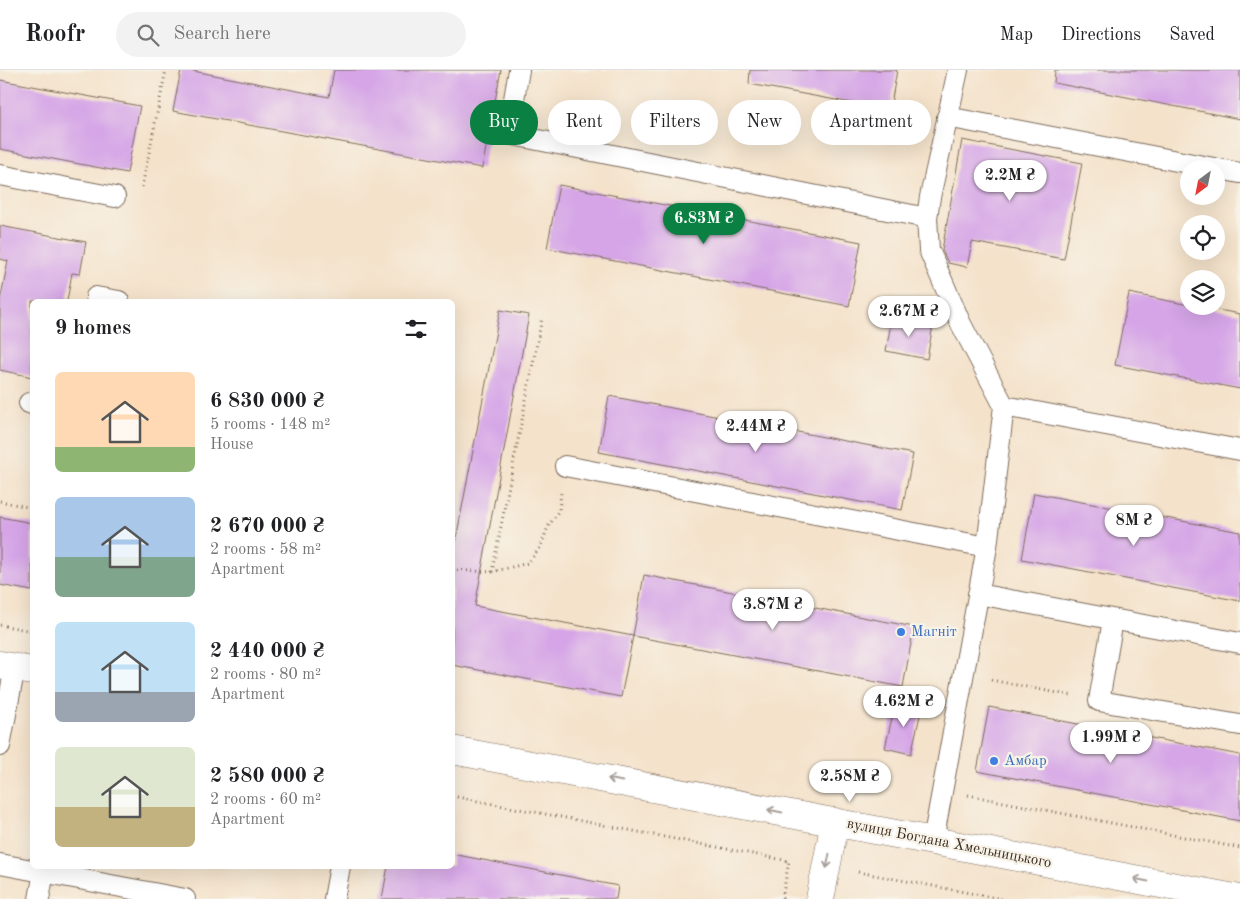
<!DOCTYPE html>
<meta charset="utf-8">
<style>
:root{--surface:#fff;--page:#f2f2f2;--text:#202124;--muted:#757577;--line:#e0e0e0;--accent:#0b8043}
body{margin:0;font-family:"Old Standard TT",serif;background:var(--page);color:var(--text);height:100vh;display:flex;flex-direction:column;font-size:19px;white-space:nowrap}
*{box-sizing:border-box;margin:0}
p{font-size:16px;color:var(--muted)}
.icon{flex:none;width:28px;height:28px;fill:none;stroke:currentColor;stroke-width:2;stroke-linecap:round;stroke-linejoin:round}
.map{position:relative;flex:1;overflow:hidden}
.sheet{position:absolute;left:30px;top:229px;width:425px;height:570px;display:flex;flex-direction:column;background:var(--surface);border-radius:8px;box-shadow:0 5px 20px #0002}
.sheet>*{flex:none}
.hud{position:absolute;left:470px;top:30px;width:475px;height:45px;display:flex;gap:10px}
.needle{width:32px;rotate:212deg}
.tools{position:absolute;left:1180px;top:90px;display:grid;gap:10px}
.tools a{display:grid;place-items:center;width:45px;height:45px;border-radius:50%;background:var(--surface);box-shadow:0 5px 20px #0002;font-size:25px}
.price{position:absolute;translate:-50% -42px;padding:0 11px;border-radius:18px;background:#fff;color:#222;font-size:16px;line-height:32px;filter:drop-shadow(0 1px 2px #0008)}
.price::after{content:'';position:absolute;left:50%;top:30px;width:15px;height:11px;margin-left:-8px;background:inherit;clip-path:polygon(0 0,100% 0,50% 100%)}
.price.selected{background:var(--accent);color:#fff}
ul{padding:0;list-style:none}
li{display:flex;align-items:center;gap:15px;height:125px;padding:0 25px}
li span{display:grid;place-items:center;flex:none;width:140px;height:100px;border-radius:8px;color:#555}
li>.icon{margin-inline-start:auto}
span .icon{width:60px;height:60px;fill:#fffc;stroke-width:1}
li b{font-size:21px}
h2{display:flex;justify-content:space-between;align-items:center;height:60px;padding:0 25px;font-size:21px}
.pill{padding:0 18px;border-radius:22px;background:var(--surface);box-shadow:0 5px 20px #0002;font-size:18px;line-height:45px}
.pill.selected{background:var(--accent);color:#fff}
header{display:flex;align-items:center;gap:30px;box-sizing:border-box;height:70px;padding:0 25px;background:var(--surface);border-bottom:1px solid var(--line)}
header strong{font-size:24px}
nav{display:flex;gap:28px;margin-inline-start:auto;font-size:18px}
.search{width:350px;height:45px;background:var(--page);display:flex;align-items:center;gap:12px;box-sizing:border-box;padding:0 18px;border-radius:28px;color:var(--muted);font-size:19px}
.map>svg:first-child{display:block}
.building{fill:#d5a5e7}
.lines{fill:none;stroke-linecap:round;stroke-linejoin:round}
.service-casing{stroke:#7c6a5a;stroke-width:22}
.tertiary-casing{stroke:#7c6a5a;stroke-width:29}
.path{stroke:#7c6a5a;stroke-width:3;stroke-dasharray:1 4;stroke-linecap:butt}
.service{stroke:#fff;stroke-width:20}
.tertiary{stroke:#fff;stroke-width:28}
.oneway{stroke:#a79f9a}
.shop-dot{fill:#3f7fe0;stroke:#f7f3e8;stroke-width:2}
.labels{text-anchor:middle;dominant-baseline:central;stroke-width:4.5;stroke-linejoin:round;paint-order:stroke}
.shop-label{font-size:15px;fill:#366cbe;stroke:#f7f3e8;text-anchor:start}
.street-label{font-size:15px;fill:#3b2a1e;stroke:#f7f3e8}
</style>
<header>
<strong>Roofr</strong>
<div class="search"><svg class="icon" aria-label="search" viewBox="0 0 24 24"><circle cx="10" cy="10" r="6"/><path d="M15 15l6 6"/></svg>Search here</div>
<nav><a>Map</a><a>Directions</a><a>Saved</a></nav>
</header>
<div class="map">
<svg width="1240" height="829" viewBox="0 0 1240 829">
<rect width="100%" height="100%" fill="#f7f3e8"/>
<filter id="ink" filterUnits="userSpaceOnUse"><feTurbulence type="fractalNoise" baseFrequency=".02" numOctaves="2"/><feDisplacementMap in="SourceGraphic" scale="10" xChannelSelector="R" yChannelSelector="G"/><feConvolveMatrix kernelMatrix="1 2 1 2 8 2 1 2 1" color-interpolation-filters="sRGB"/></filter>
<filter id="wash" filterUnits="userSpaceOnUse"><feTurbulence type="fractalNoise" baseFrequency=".0096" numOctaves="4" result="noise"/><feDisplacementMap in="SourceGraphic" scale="20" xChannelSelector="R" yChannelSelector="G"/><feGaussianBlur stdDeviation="1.12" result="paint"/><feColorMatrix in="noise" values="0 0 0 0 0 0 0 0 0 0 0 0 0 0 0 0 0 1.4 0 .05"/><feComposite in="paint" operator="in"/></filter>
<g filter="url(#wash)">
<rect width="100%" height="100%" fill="#f4e2ca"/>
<g id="blocks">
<!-- building -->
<path class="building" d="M181,0h7l141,27 5,-27h167l-19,98 -309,-57z
M750,0h147l-7,40 -141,-26z
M1055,0h185v49l-186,-36z
M0,10l140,26 -13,67 -127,-24z
M962,70l120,23 -18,96 -92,-17 -5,25 -19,-4 -6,-13z
M559,115l302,57 -12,64 -302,-58z
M0,156l86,16 -6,32 -8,-1 -5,28h-35v76l-32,-7v-69l8,-40 -8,-2z
M1129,223l60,12v1h8l43,8v75l-125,-24z
M500,240l29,5 -54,291 158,30 -12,61 -169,-32v-105z
M892,247l41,8 -6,34 -41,-8z
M609,326l304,58 -11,56 -303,-58z
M1034,423l206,39v69l-218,-42z
M0,447l32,6v68l-32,-6z
M644,505l270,52 -11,60 -270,-51z
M896,631l26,6 -11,47 -26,-6z
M989,637l251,48v66l-263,-50z
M452,784l166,32 -2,13h-234l6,-33h64z"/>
</g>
</g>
<g filter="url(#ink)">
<use href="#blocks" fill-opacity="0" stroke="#7c6a5a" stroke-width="1"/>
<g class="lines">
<defs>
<path id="service" d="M519,0l-11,64 419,84
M947,47l293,56
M0,105l115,22
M96,227l23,4
M29,333l3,1
M1004,336l236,44
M565,396l422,81
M978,524l262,49
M1113,550l-14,81 141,24
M0,676l15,-79
M933,771l54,-294 17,-141 -43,-82 -32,-74 -2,-32 3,-21 28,-127
M0,794l185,35
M39,829l5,-27
M334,829l6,-33"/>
<path id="tertiary" d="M0,595l32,6
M452,680l788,149
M820,829l15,-77"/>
</defs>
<!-- service casing -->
<use href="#service" class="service-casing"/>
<!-- tertiary casing -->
<use href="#tertiary" class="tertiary-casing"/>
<!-- path -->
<path class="path" d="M142,117l24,-117
M0,431l32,7
M452,500l40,2 36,-9 12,-15 8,-21 11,-17 2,-17
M492,502l50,-254
M0,555l32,6
M991,610l82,16
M968,725l272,53
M452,726l337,65 -7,38
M858,802l144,27"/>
<!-- service -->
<use href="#service" class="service"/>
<!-- tertiary -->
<use href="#tertiary" class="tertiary"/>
</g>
<!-- one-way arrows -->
<defs><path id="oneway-shaft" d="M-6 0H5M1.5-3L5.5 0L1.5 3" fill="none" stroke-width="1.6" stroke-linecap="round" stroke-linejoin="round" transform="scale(1.25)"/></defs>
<g class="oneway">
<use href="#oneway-shaft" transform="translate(615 710) rotate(-169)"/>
<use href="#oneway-shaft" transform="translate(775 741) rotate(-169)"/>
<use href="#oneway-shaft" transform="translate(828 791) rotate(101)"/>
<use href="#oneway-shaft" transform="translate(1141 810) rotate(-169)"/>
</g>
</g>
<!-- markers -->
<g class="shop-dot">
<circle cx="901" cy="562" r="5"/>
<circle cx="994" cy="691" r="5"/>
</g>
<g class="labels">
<!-- shop labels -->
<g class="shop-label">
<text x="911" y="562">Магніт</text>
<text x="1004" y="691">Амбар</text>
</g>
<!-- street labels -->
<g class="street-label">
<text transform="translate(949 774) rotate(11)">вулиця Богдана Хмельницького</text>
</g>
</g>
</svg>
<div class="tools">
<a><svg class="needle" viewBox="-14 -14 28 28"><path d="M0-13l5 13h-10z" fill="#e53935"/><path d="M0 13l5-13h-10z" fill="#757577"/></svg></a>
<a><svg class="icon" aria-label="locate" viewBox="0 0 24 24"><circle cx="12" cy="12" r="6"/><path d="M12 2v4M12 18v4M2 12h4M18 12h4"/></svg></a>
<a><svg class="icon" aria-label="layers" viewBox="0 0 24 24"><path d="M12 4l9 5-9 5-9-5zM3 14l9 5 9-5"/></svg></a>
</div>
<b class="price" style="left:1010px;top:132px">2.2M ₴</b>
<b class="price selected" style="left:704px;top:175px">6.83M ₴</b>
<b class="price" style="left:909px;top:268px">2.67M ₴</b>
<b class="price" style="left:756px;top:383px">2.44M ₴</b>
<b class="price" style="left:1134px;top:477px">8M ₴</b>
<b class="price" style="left:773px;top:561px">3.87M ₴</b>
<b class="price" style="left:904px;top:658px">4.62M ₴</b>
<b class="price" style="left:1111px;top:694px">1.99M ₴</b>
<b class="price" style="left:850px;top:733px">2.58M ₴</b>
<div class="hud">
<a class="pill selected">Buy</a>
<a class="pill">Rent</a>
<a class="pill">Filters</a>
<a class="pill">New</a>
<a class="pill">Apartment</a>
</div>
<section class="sheet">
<h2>9 homes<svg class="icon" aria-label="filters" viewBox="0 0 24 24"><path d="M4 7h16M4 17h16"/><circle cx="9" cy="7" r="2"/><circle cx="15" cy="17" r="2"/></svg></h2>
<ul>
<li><span style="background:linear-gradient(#ffd9b3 75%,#8fb573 0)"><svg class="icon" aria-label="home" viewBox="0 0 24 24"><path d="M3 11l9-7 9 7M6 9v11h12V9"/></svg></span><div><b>6 830 000 ₴</b><p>5 rooms · 148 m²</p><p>House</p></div></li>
<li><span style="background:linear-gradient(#a9c7e8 60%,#7fa58c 0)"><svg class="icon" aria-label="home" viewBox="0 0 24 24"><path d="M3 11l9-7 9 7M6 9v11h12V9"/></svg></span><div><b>2 670 000 ₴</b><p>2 rooms · 58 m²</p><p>Apartment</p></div></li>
<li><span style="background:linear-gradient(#bfe0f5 70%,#9aa5b1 0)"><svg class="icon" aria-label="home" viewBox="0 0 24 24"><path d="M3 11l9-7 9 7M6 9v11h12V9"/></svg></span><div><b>2 440 000 ₴</b><p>2 rooms · 80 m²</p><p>Apartment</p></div></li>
<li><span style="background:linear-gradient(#dfe7d0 60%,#c2b280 0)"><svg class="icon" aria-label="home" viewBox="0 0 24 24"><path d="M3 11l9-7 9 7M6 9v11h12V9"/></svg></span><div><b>2 580 000 ₴</b><p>2 rooms · 60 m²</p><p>Apartment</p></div></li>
</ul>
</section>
</div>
